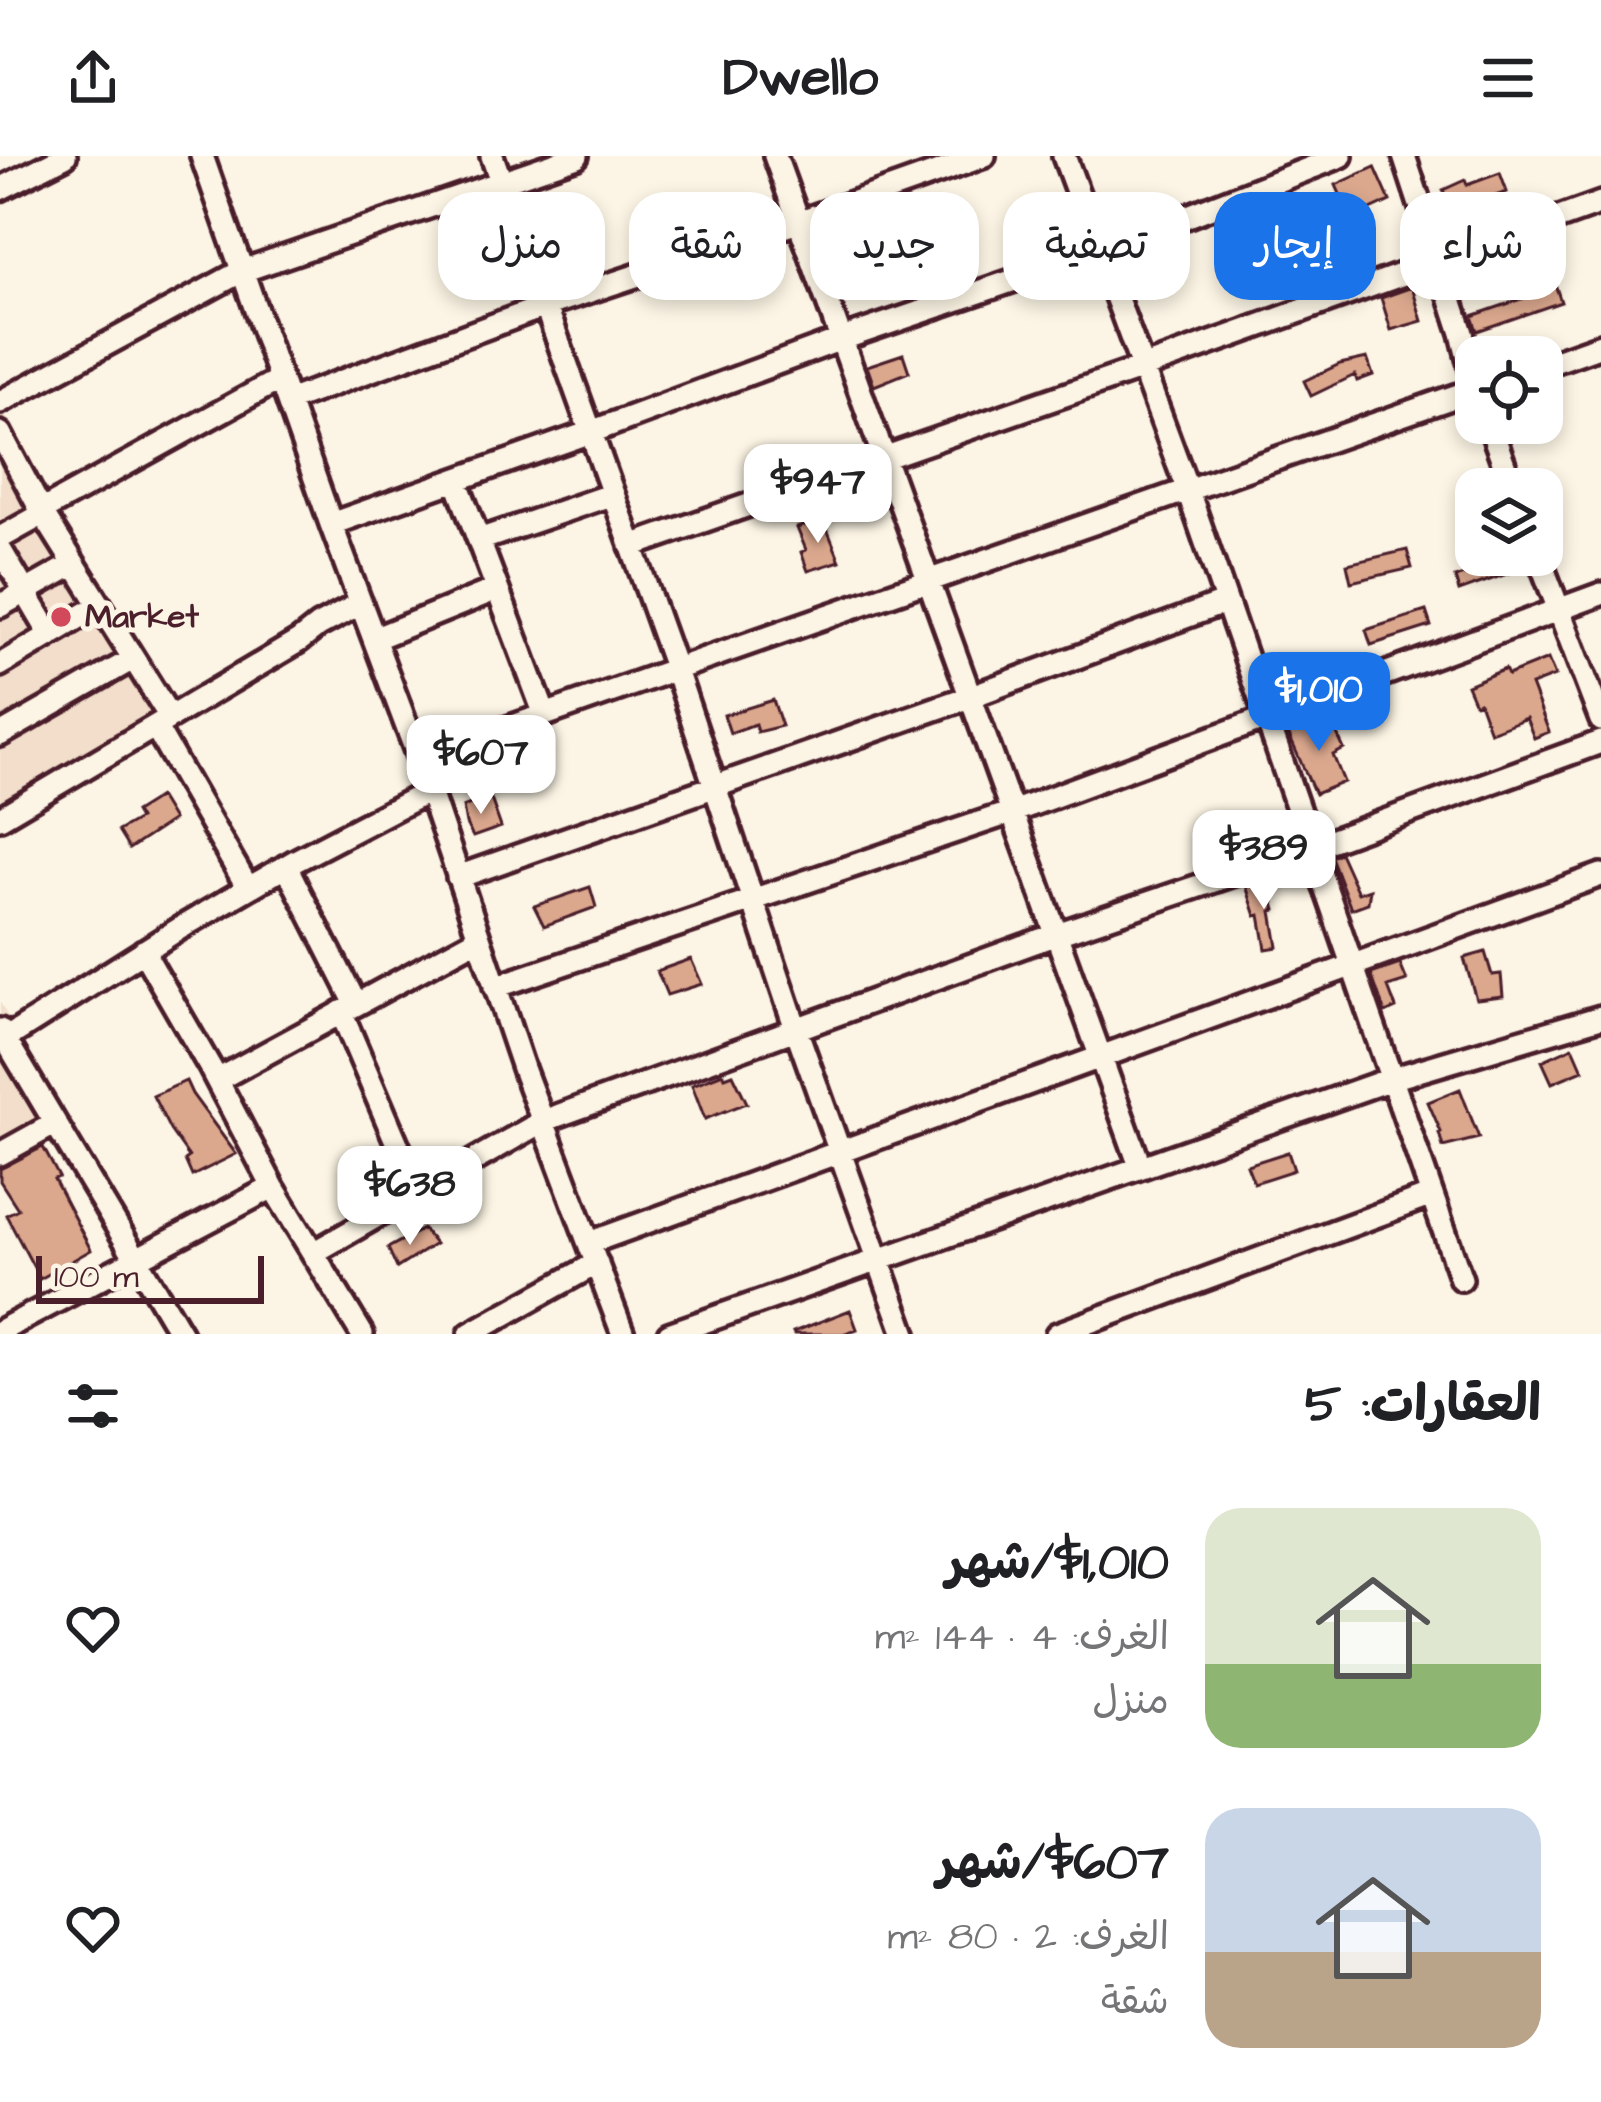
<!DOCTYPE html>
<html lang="ar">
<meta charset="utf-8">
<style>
:root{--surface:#fff;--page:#f2f2f2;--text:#202124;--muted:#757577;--accent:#1a73e8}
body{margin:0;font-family:"Architects Daughter","Playpen Sans Arabic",sans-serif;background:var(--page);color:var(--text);direction:rtl;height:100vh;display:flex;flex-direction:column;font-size:45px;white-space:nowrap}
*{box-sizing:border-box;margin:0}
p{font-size:39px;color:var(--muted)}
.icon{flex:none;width:66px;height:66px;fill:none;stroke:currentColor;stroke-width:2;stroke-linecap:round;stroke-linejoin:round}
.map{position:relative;height:1178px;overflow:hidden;direction:ltr}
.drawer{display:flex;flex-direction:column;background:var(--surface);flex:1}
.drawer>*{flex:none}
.top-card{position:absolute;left:36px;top:36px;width:1530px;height:108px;direction:rtl;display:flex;gap:24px}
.tools{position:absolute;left:1455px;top:180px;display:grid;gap:24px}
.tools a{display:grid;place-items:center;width:108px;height:108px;border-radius:24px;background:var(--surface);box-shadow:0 6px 18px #0003;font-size:60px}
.scale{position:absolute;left:36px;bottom:30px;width:228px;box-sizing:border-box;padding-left:12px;border:6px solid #4a1f2b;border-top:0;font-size:33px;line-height:42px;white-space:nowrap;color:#4a1f2b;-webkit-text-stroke:9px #fcf5e5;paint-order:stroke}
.price{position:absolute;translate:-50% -102px;padding:0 27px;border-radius:24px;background:#fff;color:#222;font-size:39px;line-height:78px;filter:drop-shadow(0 3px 6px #0008)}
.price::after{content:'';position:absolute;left:50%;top:72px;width:36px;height:27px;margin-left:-18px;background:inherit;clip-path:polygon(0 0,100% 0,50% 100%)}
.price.current{background:var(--accent);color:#fff}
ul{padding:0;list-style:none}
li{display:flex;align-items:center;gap:36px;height:300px;padding:0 60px}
li span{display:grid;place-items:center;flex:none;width:336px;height:240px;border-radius:36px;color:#555}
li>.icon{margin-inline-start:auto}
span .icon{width:144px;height:144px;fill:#fffc;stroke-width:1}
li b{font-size:51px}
h2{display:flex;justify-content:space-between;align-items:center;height:144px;padding:0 60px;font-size:51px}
.pill{padding:0 42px;border-radius:36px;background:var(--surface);box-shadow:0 6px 18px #0003;font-size:42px;line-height:108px}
.pill.current{background:var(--accent);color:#fff}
header{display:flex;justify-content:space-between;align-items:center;height:156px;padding:0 60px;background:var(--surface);font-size:54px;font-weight:800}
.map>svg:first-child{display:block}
.built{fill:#f2decb}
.building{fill:#dba88e;stroke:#4a1f2b;stroke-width:3}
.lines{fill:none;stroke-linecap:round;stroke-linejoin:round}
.minor-casing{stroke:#4a1f2b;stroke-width:30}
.minor{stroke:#fcf5e5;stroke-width:21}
.poi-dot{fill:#d1495b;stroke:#fcf5e5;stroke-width:4.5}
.labels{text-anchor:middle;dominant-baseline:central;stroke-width:10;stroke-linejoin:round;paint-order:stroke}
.poi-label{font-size:33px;font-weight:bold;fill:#4a1f2b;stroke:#fcf5e5;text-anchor:start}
</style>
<header><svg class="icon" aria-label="menu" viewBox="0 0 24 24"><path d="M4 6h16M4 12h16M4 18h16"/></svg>Dwello<svg class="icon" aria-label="share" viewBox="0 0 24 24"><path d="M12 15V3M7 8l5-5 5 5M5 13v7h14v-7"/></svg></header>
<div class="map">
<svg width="1601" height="1178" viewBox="0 0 1601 1178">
<rect width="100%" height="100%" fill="#fcf5e5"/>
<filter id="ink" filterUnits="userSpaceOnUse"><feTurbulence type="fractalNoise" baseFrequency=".00833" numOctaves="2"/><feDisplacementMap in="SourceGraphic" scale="24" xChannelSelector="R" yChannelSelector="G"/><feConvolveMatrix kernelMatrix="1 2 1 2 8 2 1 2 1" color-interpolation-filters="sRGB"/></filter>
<g filter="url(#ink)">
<!-- built -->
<path class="built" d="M0,250l58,107 127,207 -185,112z
M0,846l67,127 -67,37z"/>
<!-- building -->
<path class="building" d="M1375,11l15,34 -39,18 -15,-34z
M1500,17l7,19 -32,11 3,8 -22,9 -13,-30 22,-10 2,5z
M1412,131l10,34 -31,9 -10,-32z
M1556,131l5,15 -84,29 -5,-15z
M903,198l6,18 -35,14 -7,-20z
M1367,202l6,17 -16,6 -2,-6 -44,21 -7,-15 36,-17z
M823,363l17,42 -32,10 -7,-19 5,-2 -9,-22z
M1407,394l5,18 -61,14 -4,-18z
M1510,402l5,13 -56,20 -4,-13z
M1426,455l5,15 -60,19 -5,-15z
M1548,503l7,17 -24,9 18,47 -15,6 -8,-20 -36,14 -11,-30 -4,2 -8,-19 38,-16 3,6z
M773,544l9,26 -25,6 -2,-8 -25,9 -6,-18z
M1329,561l15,32 -11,6 11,27 -29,12 -27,-61z
M490,640l11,31 -28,10 -7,-13 -3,-17z
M159,641l14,23 -44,29 -11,-18 21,-12 -4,-7z
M1340,697l18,40 12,-4 -2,14 -17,6 -20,-52z
M1262,725l6,16 4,-1 4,14 -4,1 6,36 -12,2 -6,-34 -4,1 -10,-30z
M590,731l6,20 -52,19 -10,-20z
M1485,796l7,23 9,-1 2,22 -27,3 -12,-41z
M691,803l11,25 -35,11 -10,-24z
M1400,808l7,17 -19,6 8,21 -11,5 -14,-39z
M1573,891l10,23 -31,13 -10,-22z
M723,917l2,4 8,-3 14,29 -42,16 -13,-34z
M186,925l6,13 44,60 -44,22 -7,-16 4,-3 -19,-27 -17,-34z
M1460,933l19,49 -36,9 -4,-14 2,-1 -13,-30z
M43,991l16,30 -5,2 37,71 -51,29 -34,-64 12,-6 -18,-28v-12z
M1288,996l6,18 -40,13 -7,-18z
M423,1073l12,15 -38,24 -9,-20z
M850,1154l7,19 -14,5h-49l-1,-2z"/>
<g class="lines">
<defs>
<path id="minor" d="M202,0l129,368 88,235 105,312 99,263
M492,0l184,514 120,359 109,305
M775,0l365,1010
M1064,0l123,332 274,791
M1404,0l58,177 14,56
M0,33l65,-33
M1542,210l59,-21
M288,245l257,-95 253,-84 186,-66
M0,246l242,-131 335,-115
M1489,267l24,66
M0,277l43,81 127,203
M456,324l89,235
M41,355l239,-132
M331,368l260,-92 248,-92 260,-89 242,-95
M0,382l43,-24
M479,384l134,-46
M631,390l511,-178 459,-165
M0,393l50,85
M1538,399l63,165
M0,450l74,-42
M376,482l121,-49
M0,509l100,-60
M155,570l93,162
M0,579l133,-76
M419,603c353,-122 704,-249 1057,-370
M0,662l299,-177 19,-15 43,-23
M286,710l70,138
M458,721l511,-180 257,-95
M143,795l67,116 63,120 89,147
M495,831l517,-175 589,-218
M341,856l77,181
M0,874l181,304
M5,883l177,-112 113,-66 134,-70
M217,924l262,-142
M0,998l54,-30
M589,1087l1012,-368
M313,1097l230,-132 514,-187 254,-86 290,-106
M0,1175l273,-144
M470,1178l127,-71
M669,1178l722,-255 210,-62
M1057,1178l375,-139"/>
</defs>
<!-- minor casing -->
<use href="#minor" class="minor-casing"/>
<!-- minor -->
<use href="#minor" class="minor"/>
</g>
</g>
<!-- markers -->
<circle class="poi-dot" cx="61" cy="461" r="12"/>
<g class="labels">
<!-- poi labels -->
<g class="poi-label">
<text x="85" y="461">Market</text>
</g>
</g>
</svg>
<div class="tools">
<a><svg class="icon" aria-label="locate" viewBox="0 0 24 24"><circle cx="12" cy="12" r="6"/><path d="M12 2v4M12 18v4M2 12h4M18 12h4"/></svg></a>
<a><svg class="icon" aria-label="layers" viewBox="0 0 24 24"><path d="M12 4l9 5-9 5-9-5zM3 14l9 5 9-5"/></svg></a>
</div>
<div class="scale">100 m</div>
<b class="price" style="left:818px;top:390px">$947</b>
<b class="price current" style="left:1319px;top:598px">$1,010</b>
<b class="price" style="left:481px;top:661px">$607</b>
<b class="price" style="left:1264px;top:756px">$389</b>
<b class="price" style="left:410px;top:1092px">$638</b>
<div class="top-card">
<a class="pill">شراء</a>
<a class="pill current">إيجار</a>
<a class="pill">تصفية</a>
<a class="pill">جديد</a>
<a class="pill">شقة</a>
<a class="pill">منزل</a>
</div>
</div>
<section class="drawer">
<h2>العقارات: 5<svg class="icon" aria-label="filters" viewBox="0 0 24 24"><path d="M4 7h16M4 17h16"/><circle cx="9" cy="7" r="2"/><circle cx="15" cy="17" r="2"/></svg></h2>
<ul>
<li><span style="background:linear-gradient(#dfe7d0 65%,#8fb573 0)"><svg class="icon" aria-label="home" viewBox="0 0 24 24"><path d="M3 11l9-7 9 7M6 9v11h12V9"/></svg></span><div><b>$1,010/شهر</b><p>الغرف: 4 · 144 m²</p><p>منزل</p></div><svg class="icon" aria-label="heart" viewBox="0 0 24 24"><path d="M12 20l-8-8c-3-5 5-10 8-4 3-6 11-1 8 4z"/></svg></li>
<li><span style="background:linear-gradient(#c9d6e8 60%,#b9a48a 0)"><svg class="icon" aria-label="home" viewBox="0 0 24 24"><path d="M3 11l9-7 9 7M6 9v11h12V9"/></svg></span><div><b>$607/شهر</b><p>الغرف: 2 · 80 m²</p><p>شقة</p></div><svg class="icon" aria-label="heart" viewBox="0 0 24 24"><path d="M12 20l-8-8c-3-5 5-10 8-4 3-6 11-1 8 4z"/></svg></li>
</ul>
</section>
